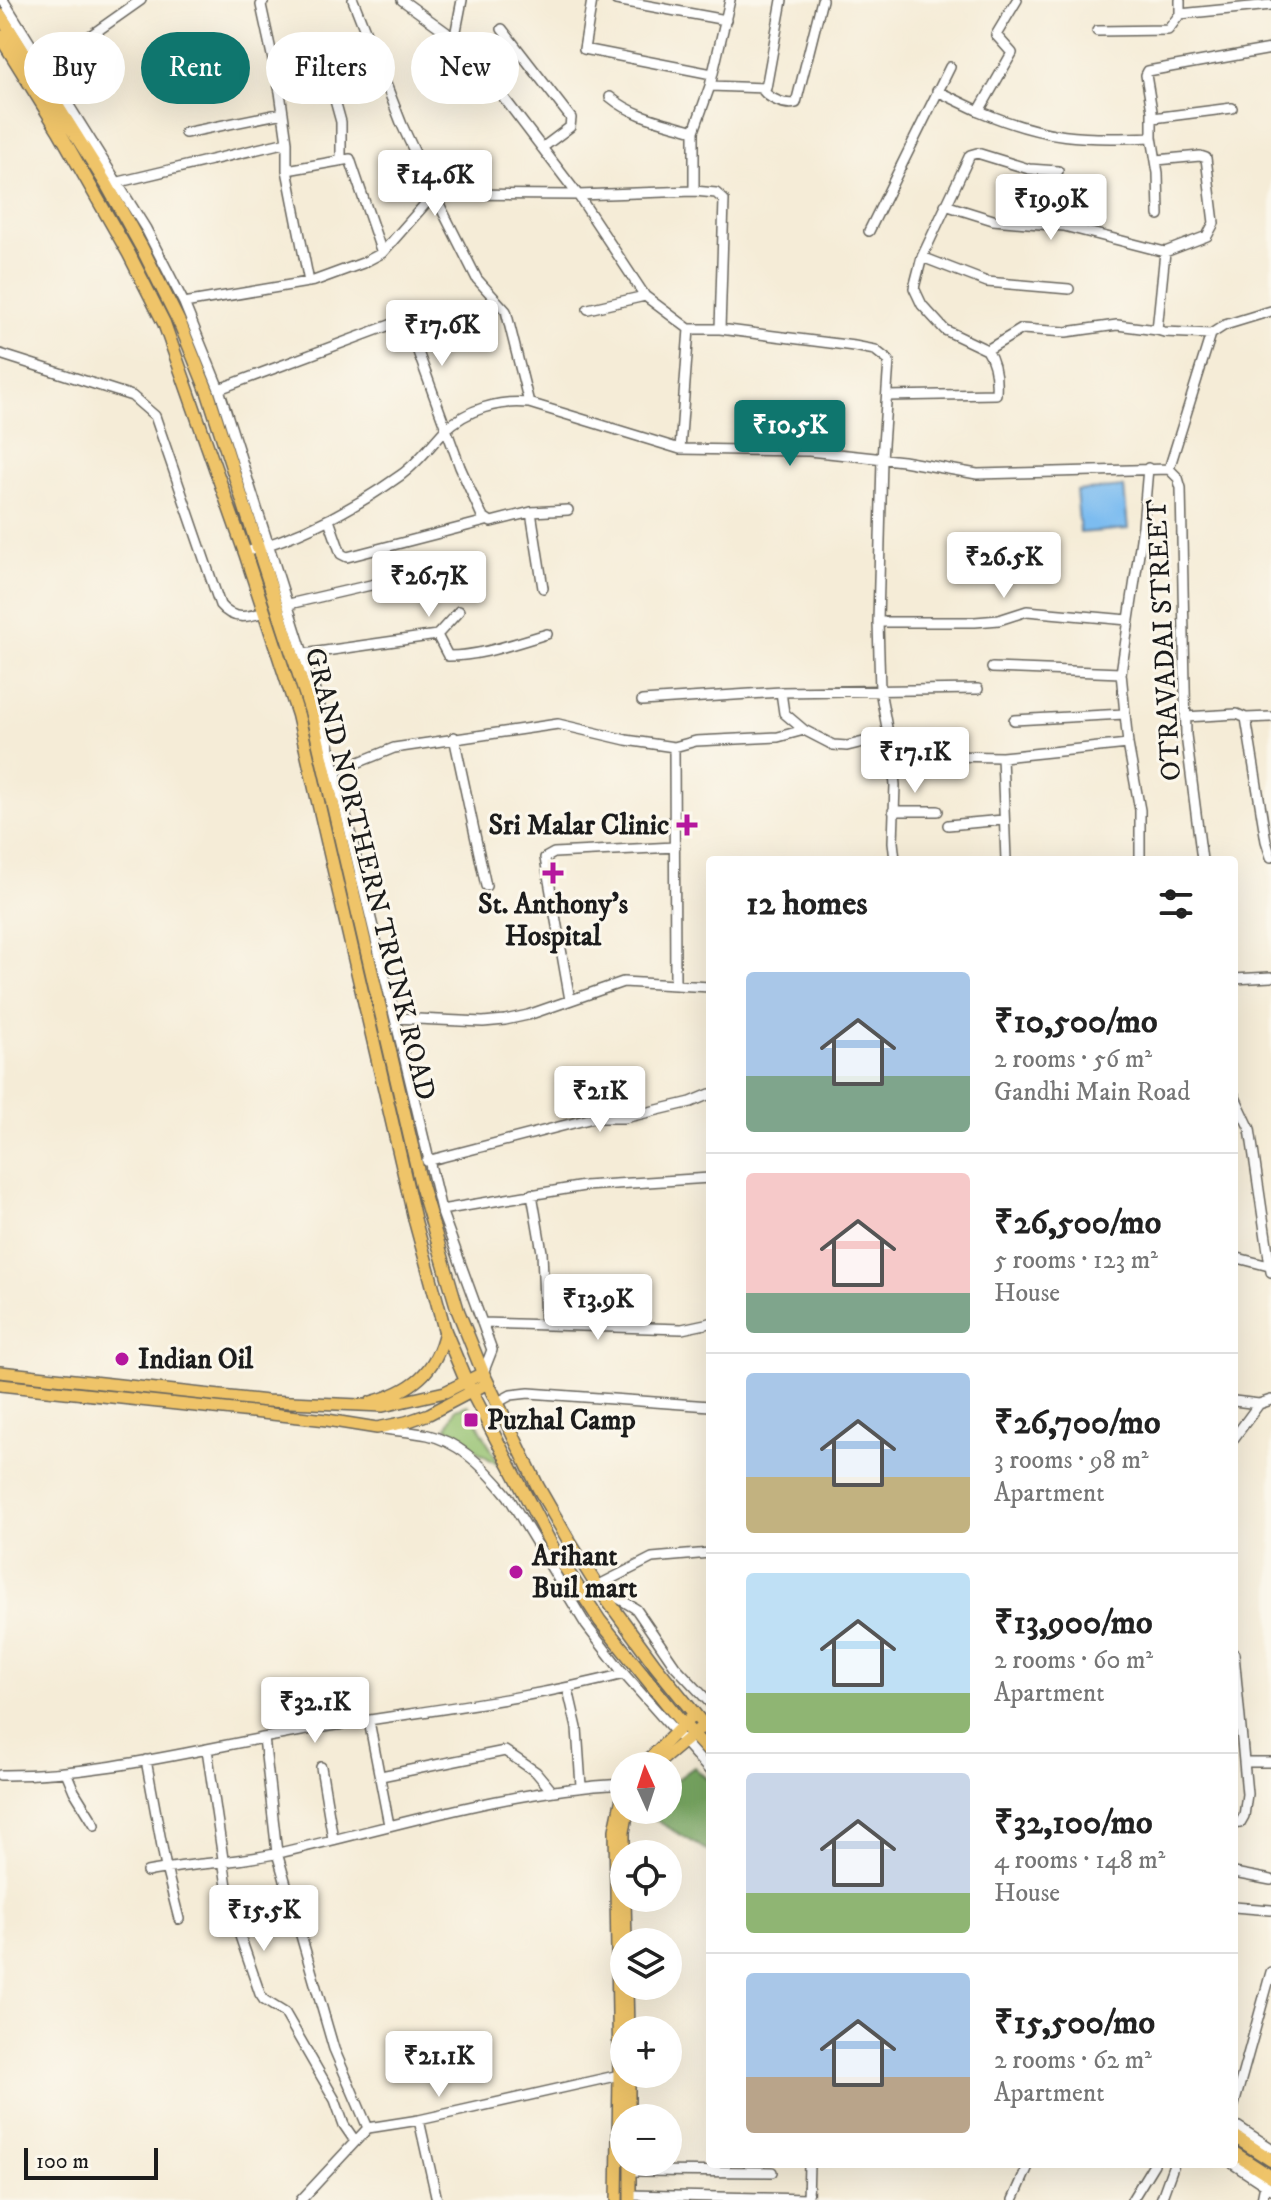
<!DOCTYPE html>
<meta charset="utf-8">
<style>
:root{--surface:#fff;--page:#f6f6f6;--text:#222;--muted:#767676;--line:#e0e0e0;--accent:#0f766e}
body{margin:0;font-family:"IM FELL DW Pica",serif;background:var(--page);color:var(--text);height:100vh;display:flex;flex-direction:column;font-size:30px;white-space:nowrap}
*{box-sizing:border-box;margin:0}
p{font-size:26px;color:var(--muted)}
.icon{flex:none;width:44px;height:44px;fill:none;stroke:currentColor;stroke-width:2;stroke-linecap:round;stroke-linejoin:round}
.map{position:relative;flex:1;overflow:hidden}
.details{position:absolute;left:706px;top:856px;width:532px;height:1312px;display:flex;flex-direction:column;background:var(--surface);border-radius:8px;box-shadow:0 8px 32px #0002}
.details>*{flex:none}
.hud{position:absolute;left:24px;top:32px;width:562px;height:72px;display:flex;gap:16px}
.needle{width:52px;rotate:357deg}
.tools{position:absolute;left:610px;top:1752px;display:grid;gap:16px}
.tools a{display:grid;place-items:center;width:72px;height:72px;border-radius:50%;background:var(--surface);box-shadow:0 8px 32px #0002;font-size:40px}
.scale{position:absolute;left:24px;bottom:20px;width:134px;box-sizing:border-box;padding-left:8px;border:4px solid #1c1c1c;border-top:0;font-size:22px;line-height:28px;white-space:nowrap;color:#1c1c1c;-webkit-text-stroke:6px #fbf7ec;paint-order:stroke}
.price{position:absolute;translate:-50% -68px;padding:0 18px;border-radius:8px;background:#fff;color:#222;font-size:26px;line-height:52px;filter:drop-shadow(0 2px 4px #0008)}
.price::after{content:'';position:absolute;left:50%;top:48px;width:24px;height:18px;margin-left:-12px;background:inherit;clip-path:polygon(0 0,100% 0,50% 100%)}
.price.selected{background:var(--accent);color:#fff}
ul{padding:0;list-style:none}
li{display:flex;align-items:center;gap:24px;height:200px;padding:0 40px}
li+li{border-top:2px solid var(--line)}
li span{display:grid;place-items:center;flex:none;width:224px;height:160px;border-radius:8px;color:#555}
li>.icon{margin-inline-start:auto}
span .icon{width:96px;height:96px;fill:#fffc;stroke-width:1}
li b{font-size:34px}
h2{display:flex;justify-content:space-between;align-items:center;height:96px;padding:0 40px;font-size:34px}
.pill{padding:0 28px;border-radius:36px;background:var(--surface);box-shadow:0 8px 32px #0002;font-size:28px;line-height:72px}
.pill.selected{background:var(--accent);color:#fff}
.map>svg:first-child{display:block}
.green{fill:#95c16f;stroke:#586e46;stroke-width:2}
.forest{fill:#78a762;stroke:#4a623f;stroke-width:2}
.water{fill:#7cbcf0;stroke:#4c6c86;stroke-width:2}
.lines{fill:none;stroke-linecap:round;stroke-linejoin:round}
.minor-casing{stroke:#68655d;stroke-width:12}
.major-casing{stroke:#68655d;stroke-width:14}
.highway-casing{stroke:#68655d;stroke-width:15}
.minor{stroke:#fff;stroke-width:9}
.major{stroke:#efc469;stroke-width:11}
.highway{stroke:#efc469;stroke-width:12}
.poi-dot{fill:#b5179e;stroke:#fbf7ec;stroke-width:3}
.labels{text-anchor:middle;dominant-baseline:central;stroke-width:6;stroke-linejoin:round;paint-order:stroke}
.street-label{font-size:28px;fill:#1c1c1c;stroke:#fbf7ec}
.poi-label{font-size:28px;font-weight:bold;fill:#1c1c1c;stroke:#fbf7ec;text-anchor:start}
</style>
<div class="map">
<svg width="1271" height="2200" viewBox="0 0 1271 2200">
<rect width="100%" height="100%" fill="#fbf7ec"/>
<filter id="ink" filterUnits="userSpaceOnUse"><feTurbulence type="fractalNoise" baseFrequency=".0125" numOctaves="2"/><feDisplacementMap in="SourceGraphic" scale="16" xChannelSelector="R" yChannelSelector="G"/><feConvolveMatrix kernelMatrix="1 2 1 2 8 2 1 2 1" color-interpolation-filters="sRGB"/></filter>
<filter id="wash" filterUnits="userSpaceOnUse"><feTurbulence type="fractalNoise" baseFrequency=".006" numOctaves="4" result="noise"/><feDisplacementMap in="SourceGraphic" scale="32" xChannelSelector="R" yChannelSelector="G"/><feGaussianBlur stdDeviation="1.8" result="paint"/><feColorMatrix in="noise" values="0 0 0 0 0 0 0 0 0 0 0 0 0 0 0 0 0 1.4 0 .05"/><feComposite in="paint" operator="in"/></filter>
<g filter="url(#wash)">
<rect width="100%" height="100%" fill="#f5ecd7"/>
<!-- green -->
<path class="green" d="M468,1405l32,61 -37,-24 -16,-15 8,-18z"/>
<!-- forest -->
<path class="forest" d="M694,1767l16,15v70l-58,-34 4,-1 1,-7h11v-24z"/>
<!-- water -->
<path class="water" d="M1124,487l4,42 -48,4 -4,-42z"/>
</g>
<g filter="url(#ink)">
<g class="lines">
<defs>
<path id="minor" d="M3,0l143,229 38,74 35,86 101,318 121,503 51,140 -9,23
M264,0l-3,5 19,87 7,50v28l22,112
M353,0l49,125 32,69 43,85 29,32 23,92
M402,0l44,32 36,37 96,126 67,101 44,33 -9,120
M592,0l-8,49 128,25
M616,0l110,20
M1017,0l-21,35 16,18 -33,58c67,28 103,29 173,26l6,36 1,42
M1180,0v14l91,-9
M502,29l69,89 -1,9 -28,21
M1097,31l71,-1 12,-16
M454,41l8,-41
M325,64l16,58v38
M46,67l95,-67
M710,86l56,2 16,-88
M762,89c7,10 23,17 34,14l26,-103
M937,91l42,20
M610,97c24,20 55,25 84,34
M1153,118l79,-10
M185,133l98,-20
M1152,137v-26l-6,-36 2,-4 123,-22
M287,170l63,-11 32,94
M119,182l168,-40
M694,191v-60l16,-45 20,-86
M945,205l48,15 71,6 101,26 42,-16 7,-13 -8,-65 -6,-2 -43,4
M869,231l81,-164
M1165,252l-8,78 7,2 47,2
M922,257l65,25 82,7
M184,303l130,-22 49,-18 19,-10 52,-59 144,1 116,-4 22,2 8,7 -4,129
M588,309l57,-13
M689,329h31l134,17 21,4 14,11 -7,98 -4,163 2,68 12,65 3,30 -2,57 2,18
M987,350l35,-21 44,3 51,-7 40,5
M0,354l132,42 23,20 65,189c13,16 28,12 45,7
M219,389l187,-70 54,148 22,49 9,6 40,-10 37,-2
M887,396l109,-2c1,-15 -1,-32 -9,-44l-42,-20 -23,-25 -8,-17 8,-31 48,-102 7,-2 52,16 29,2
M1169,469l9,9 3,10 5,247 16,125
M531,512l12,76
M329,520l12,34 6,3 139,-36
M252,550c54,-16 103,-42 149,-75 17,-12 29,-29 43,-44 23,-22 55,-31 85,-28l151,46 129,2 94,10 74,13 192,-5 42,-135 14,-9 46,-14
M289,604l138,-32
M878,622h97l24,-2 28,-9 101,9
M437,635l22,-24
M304,654l133,-19 11,21c34,0 67,-13 99,-22
M992,668l129,5
M781,692l3,21 20,17 29,15 14,1 41,-10
M642,701l139,-9 197,-3
M1185,717l52,-3 9,4 20,123 5,16
M1246,718l25,-1
M1014,720l110,-6
M454,737l32,149
M674,747l1,237
M892,755l110,2 126,-13
M1002,757l4,103
M337,771l57,-23 164,-24 68,16 48,7 22,-6 82,-4 26,-7
M893,811h45
M948,825l55,-5
M1140,860v-50l-12,-66 -7,-71 22,-147 5,-58
M1234,979l37,-2
M570,1000l-25,-142 9,-5 121,-6
M395,1018l88,4 22,-2 23,-5 95,-33 87,5
M1234,1095l16,34 21,143
M427,1161l166,-43h31l67,-16 19,-8
M532,1194l10,58 3,72
M441,1210l143,-24 126,-8
M1234,1257l35,9
M482,1323l200,6 28,-6
M1234,1401l25,3
M498,1402l13,-7 18,-2 181,13
M384,1429c15,2 30,3 44,6 32,7 61,37 80,61l78,129 38,49 86,97
M1234,1438l25,-34 12,-4
M597,1586l55,-28 58,-5
M600,1587l36,22 39,57 35,37
M1234,1654l13,140 -3,22 -4,7 -6,1
M568,1689l9,39 4,58
M369,1721l20,104
M264,1738l13,115 57,196 34,79
M207,1749l23,158 30,87 4,6 21,13 50,87 9,25 11,16
M146,1760l20,108 13,51
M1245,1762h26
M321,1767l12,72
M66,1772l8,19 21,34
M0,1775c101,1 202,-27 301,-44 108,-19 217,-29 323,-57
M381,1776l124,-25 31,21 15,18
M147,1872c44,-9 89,-9 132,-19 114,-26 228,-63 345,-69
M1234,1873l37,7
M1234,1907l37,3
M1234,2105l37,-133
M419,2120l18,80
M1234,2124l37,24
M1233,2164l38,25
M630,2171l142,1
M630,2195l178,4
M301,2200l67,-72 51,-8 205,-46
M808,2200l1,-36
M1013,2200l16,-36
M1132,2200l22,-36
M1161,2200l13,-36
M1262,2200l3,-15"/>
<path id="major" d="M0,1372l267,29 116,5 62,-14 38,-19
M0,1385l327,35 50,8 29,-6 23,-8 59,-31
M371,1402c40,-11 65,-29 74,-71
M642,1766l52,-52
M655,1766l44,-37
M624,1854v-22l4,-22
M625,1898l1,44
M627,1986l1,44
M629,2074v44
M630,2162v38
M617,2200l2,-124 -4,-246 9,-42"/>
<path id="highway" d="M0,15l107,170 35,63 39,78 27,67 104,322 109,470 37,126 25,62 55,114 31,54 28,45 58,79 55,68
M0,36l59,95 70,123 35,69 81,230 53,162 117,506 30,110 21,50 89,171 45,69 80,99 30,33
M1234,2136l37,24
M1234,2153l37,24"/>
</defs>
<!-- minor casing -->
<use href="#minor" class="minor-casing"/>
<!-- major casing -->
<use href="#major" class="major-casing"/>
<!-- highway casing -->
<use href="#highway" class="highway-casing"/>
<!-- minor -->
<use href="#minor" class="minor"/>
<!-- major -->
<use href="#major" class="major"/>
<!-- highway -->
<use href="#highway" class="highway"/>
</g>
</g>
<!-- markers -->
<g class="poi-dot">
<path d="M683 813h8v8h8v8h-8v8h-8v-8h-8v-8h8z"/>
<path d="M549 861h8v8h8v8h-8v8h-8v-8h-8v-8h8z"/>
<circle cx="122" cy="1359" r="8"/>
<rect x="463" y="1412" width="16" height="16" rx="4"/>
<circle cx="516" cy="1572" r="8"/>
</g>
<g class="labels">
<!-- street labels -->
<g class="street-label">
<text transform="translate(1164 640) rotate(-93)">OTRAVADAI STREET</text>
<text transform="translate(370 874) rotate(76)">GRAND NORTHERN TRUNK ROAD</text>
</g>
<!-- poi labels -->
<g class="poi-label">
<text x="669" y="825" text-anchor="end">Sri Malar Clinic</text>
<text x="553" y="904" text-anchor="middle">St. Anthony's<tspan x="553" dy="32">Hospital</tspan></text>
<text x="138" y="1359">Indian Oil</text>
<text x="487" y="1420">Puzhal Camp</text>
<text x="532" y="1556">Arihant<tspan x="532" dy="32">Buil mart</tspan></text>
</g>
</g>
</svg>
<div class="tools">
<a><svg class="needle" viewBox="-14 -14 28 28"><path d="M0-13l5 13h-10z" fill="#e53935"/><path d="M0 13l5-13h-10z" fill="#767676"/></svg></a>
<a><svg class="icon" aria-label="locate" viewBox="0 0 24 24"><circle cx="12" cy="12" r="6"/><path d="M12 2v4M12 18v4M2 12h4M18 12h4"/></svg></a>
<a><svg class="icon" aria-label="layers" viewBox="0 0 24 24"><path d="M12 4l9 5-9 5-9-5zM3 14l9 5 9-5"/></svg></a>
<a>+</a>
<a>−</a>
</div>
<div class="scale">100 m</div>
<b class="price" style="left:435px;top:218px">₹14.6K</b>
<b class="price" style="left:1051px;top:242px">₹19.9K</b>
<b class="price" style="left:442px;top:368px">₹17.6K</b>
<b class="price selected" style="left:790px;top:468px">₹10.5K</b>
<b class="price" style="left:1004px;top:600px">₹26.5K</b>
<b class="price" style="left:429px;top:619px">₹26.7K</b>
<b class="price" style="left:915px;top:795px">₹17.1K</b>
<b class="price" style="left:600px;top:1134px">₹21K</b>
<b class="price" style="left:598px;top:1342px">₹13.9K</b>
<b class="price" style="left:315px;top:1745px">₹32.1K</b>
<b class="price" style="left:264px;top:1953px">₹15.5K</b>
<b class="price" style="left:439px;top:2099px">₹21.1K</b>
<div class="hud">
<a class="pill">Buy</a>
<a class="pill selected">Rent</a>
<a class="pill">Filters</a>
<a class="pill">New</a>
</div>
<section class="details">
<h2>12 homes<svg class="icon" aria-label="filters" viewBox="0 0 24 24"><path d="M4 7h16M4 17h16"/><circle cx="9" cy="7" r="2"/><circle cx="15" cy="17" r="2"/></svg></h2>
<ul>
<li><span style="background:linear-gradient(#a9c7e8 65%,#7fa58c 0)"><svg class="icon" aria-label="home" viewBox="0 0 24 24"><path d="M3 11l9-7 9 7M6 9v11h12V9"/></svg></span><div><b>₹10,500/mo</b><p>2 rooms · 56 m²</p><p>Gandhi Main Road</p></div></li>
<li><span style="background:linear-gradient(#f6c9c9 75%,#7fa58c 0)"><svg class="icon" aria-label="home" viewBox="0 0 24 24"><path d="M3 11l9-7 9 7M6 9v11h12V9"/></svg></span><div><b>₹26,500/mo</b><p>5 rooms · 123 m²</p><p>House</p></div></li>
<li><span style="background:linear-gradient(#a9c7e8 65%,#c2b280 0)"><svg class="icon" aria-label="home" viewBox="0 0 24 24"><path d="M3 11l9-7 9 7M6 9v11h12V9"/></svg></span><div><b>₹26,700/mo</b><p>3 rooms · 98 m²</p><p>Apartment</p></div></li>
<li><span style="background:linear-gradient(#bfe0f5 75%,#8fb573 0)"><svg class="icon" aria-label="home" viewBox="0 0 24 24"><path d="M3 11l9-7 9 7M6 9v11h12V9"/></svg></span><div><b>₹13,900/mo</b><p>2 rooms · 60 m²</p><p>Apartment</p></div></li>
<li><span style="background:linear-gradient(#c9d6e8 75%,#8fb573 0)"><svg class="icon" aria-label="home" viewBox="0 0 24 24"><path d="M3 11l9-7 9 7M6 9v11h12V9"/></svg></span><div><b>₹32,100/mo</b><p>4 rooms · 148 m²</p><p>House</p></div></li>
<li><span style="background:linear-gradient(#a9c7e8 65%,#b9a48a 0)"><svg class="icon" aria-label="home" viewBox="0 0 24 24"><path d="M3 11l9-7 9 7M6 9v11h12V9"/></svg></span><div><b>₹15,500/mo</b><p>2 rooms · 62 m²</p><p>Apartment</p></div></li>
</ul>
</section>
</div>
